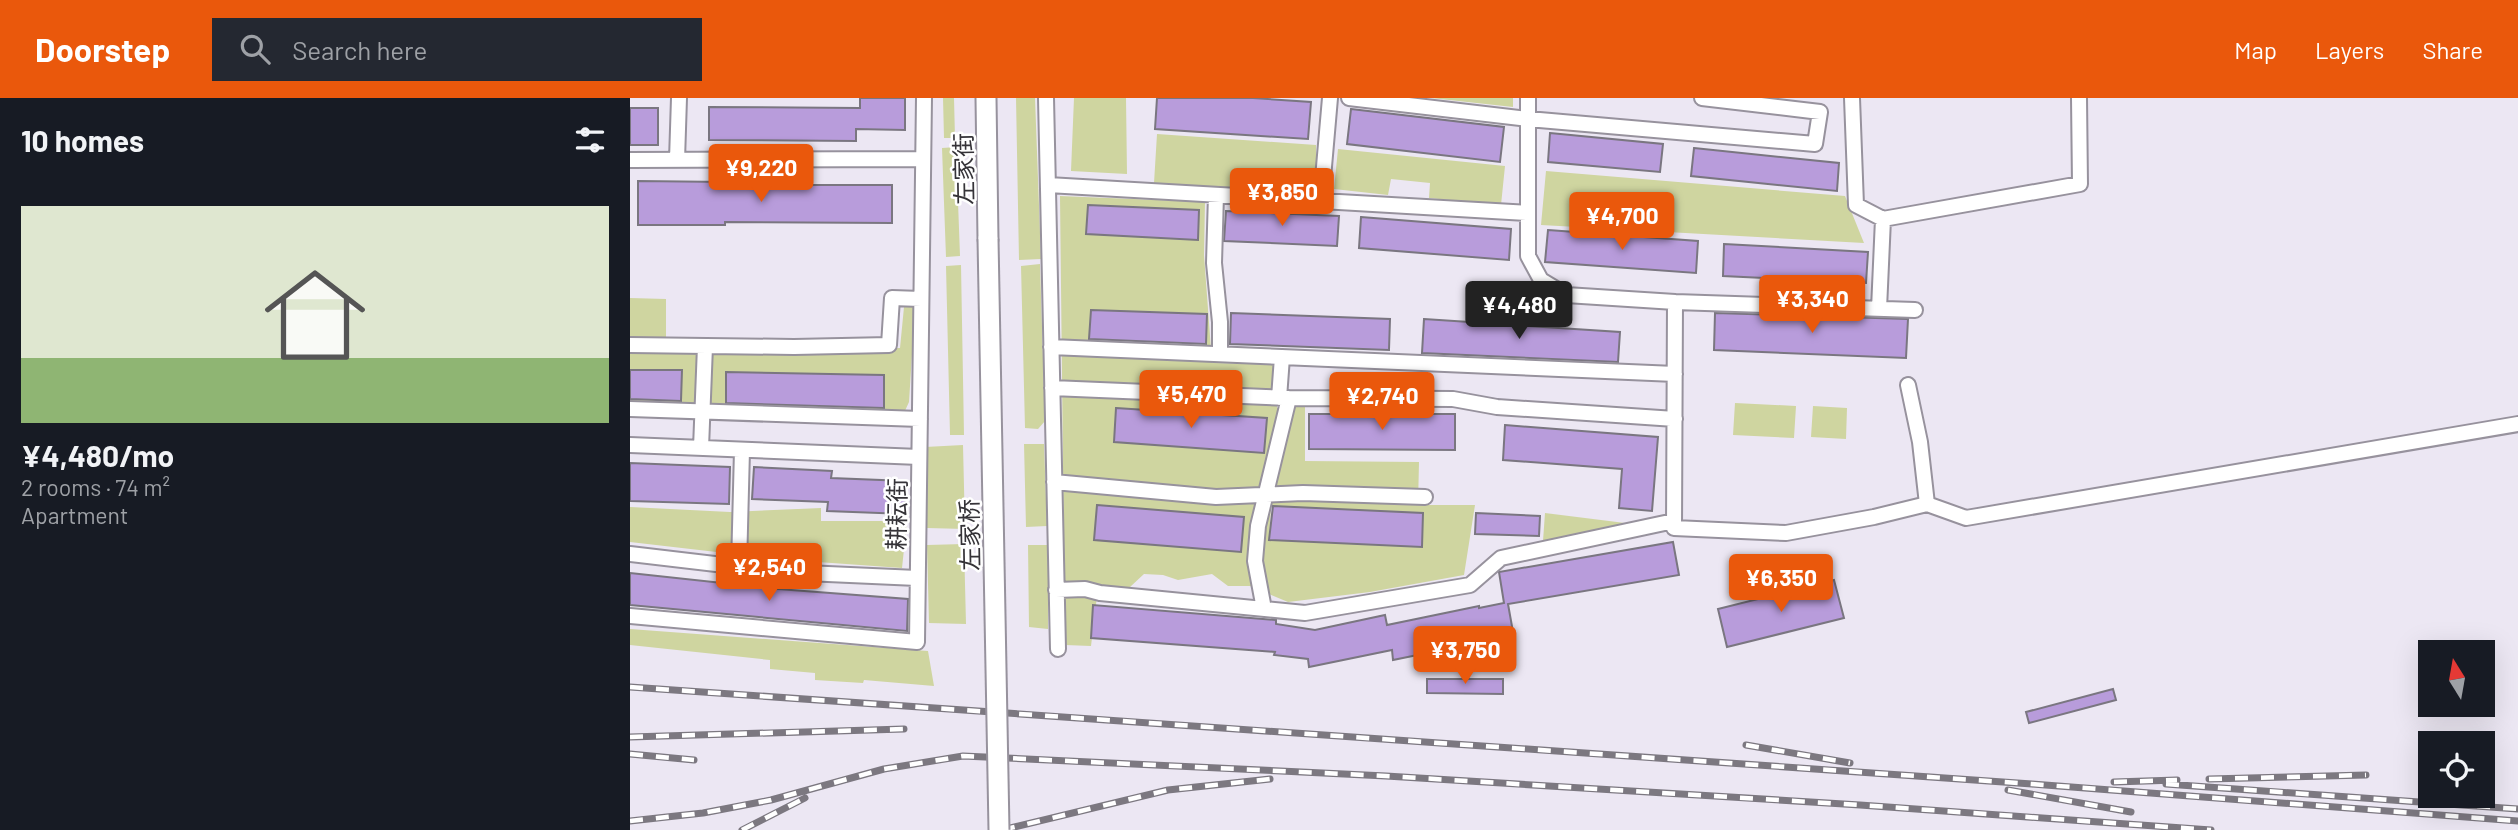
<!DOCTYPE html>
<meta charset="utf-8">
<style>
:root{--surface:#171b24;--page:#242831;--text:#f1f3f6;--muted:#9ea1a6;--accent:#ea580c}
body{margin:0;font-family:Barlow,"Noto Sans SC",sans-serif;background:var(--page);color:var(--text);height:100vh;display:flex;flex-direction:column;font-size:26px;white-space:nowrap}
*{box-sizing:border-box;margin:0}
p{font-size:23px;color:var(--muted)}
.icon{flex:none;width:38px;height:38px;fill:none;stroke:currentColor;stroke-width:2;stroke-linecap:round;stroke-linejoin:round}
.map{position:relative;flex:1;overflow:hidden}
.drawer{display:flex;flex-direction:column;background:var(--surface);width:630px}
.drawer>*{flex:none}
.needle{width:46px;rotate:349deg}
.fabs{position:absolute;left:1788px;top:542px;display:grid;gap:14px}
.fabs a{display:grid;place-items:center;width:77px;height:77px;border-radius:0px;background:var(--surface);box-shadow:0 7px 28px #0002;font-size:35px}
.price{position:absolute;translate:-50% -60px;padding:0 16px;border-radius:7px;background:var(--accent);color:#fff;font-size:23px;line-height:46px;filter:drop-shadow(0 2px 4px #0008)}
.price::after{content:'';position:absolute;left:50%;top:42px;width:21px;height:16px;margin-left:-10px;background:inherit;clip-path:polygon(0 0,100% 0,50% 100%)}
.price.active{background:#222;color:#fff}
ul{padding:0;list-style:none}
li{display:grid;align-content:center;gap:14px;height:371px;padding:0 21px}
li span{display:grid;place-items:center;height:217px;border-radius:0px;color:#555}
li>.icon{margin-inline-start:auto}
span .icon{width:126px;height:126px;fill:#fffc;stroke-width:1}
li b{font-size:30px}
h2{display:flex;justify-content:space-between;align-items:center;height:84px;padding:0 21px;font-size:30px}
header{display:flex;align-items:center;gap:42px;box-sizing:border-box;height:98px;padding:0 35px;background:var(--accent);color:#fff}
header strong{font-size:33px}
nav{display:flex;gap:38px;margin-inline-start:auto;font-size:24px}
.search{width:490px;height:63px;background:var(--page);display:flex;align-items:center;gap:18px;box-sizing:border-box;padding:0 24px;border-radius:0px;color:var(--muted);font-size:26px}
main{display:flex;flex:1;min-height:0}
.map>svg:first-child{display:block}
.green{fill:#cfd5a0;fill-rule:evenodd}
.building{fill:#b89cdb;stroke:#7a7680;stroke-width:2}
.lines{fill:none;stroke-linecap:round;stroke-linejoin:round}
.minor-casing{stroke:#97929d;stroke-width:18}
.major-casing{stroke:#97929d;stroke-width:23}
.minor{stroke:#fff;stroke-width:14}
.major{stroke:#fff;stroke-width:19}
.rail-casing{stroke:#7c7880;stroke-width:7}
.rail{stroke:#fff;stroke-width:4.5;stroke-dasharray:13;stroke-linecap:butt}
.major-bridge-casing{stroke:#97929d;stroke-width:23;stroke-linecap:butt}
.major-bridge{stroke:#fff;stroke-width:19}
.labels{text-anchor:middle;dominant-baseline:central;stroke-width:5;stroke-linejoin:round;paint-order:stroke}
.street-label{font-size:24px;fill:#353338;stroke:#fff}
</style>
<header>
<strong>Doorstep</strong>
<div class="search"><svg class="icon" aria-label="search" viewBox="0 0 24 24"><circle cx="10" cy="10" r="6"/><path d="M15 15l6 6"/></svg>Search here</div>
<nav><a>Map</a><a>Layers</a><a>Share</a></nav>
</header>
<main>
<section class="drawer">
<h2>10 homes<svg class="icon" aria-label="filters" viewBox="0 0 24 24"><path d="M4 7h16M4 17h16"/><circle cx="9" cy="7" r="2"/><circle cx="15" cy="17" r="2"/></svg></h2>
<ul>
<li><span style="background:linear-gradient(#dfe7d0 70%,#8fb573 0)"><svg class="icon" aria-label="home" viewBox="0 0 24 24"><path d="M3 11l9-7 9 7M6 9v11h12V9"/></svg></span><div><b>¥4,480/mo</b><p>2 rooms · 74 m²</p><p>Apartment</p></div></li>
</ul>
</section>
<div class="map">
<svg width="1888" height="732" viewBox="0 0 1888 732">
<rect width="100%" height="100%" fill="#ece7f3"/>
<!-- green -->
<path class="green" d="M313,0h11l1,40h-11z
M386,0h19l6,161 -22,1z
M444,0h52l1,76 -56,-3z
M801,0h82v9z
M527,36l159,11v48l-162,-10z
M326,49l4,109 -14,1 -4,-109z
M708,51l167,17 -4,39 -72,-7 1,-15 -39,-4 -3,16 -54,-6z
M916,73l299,25 19,47 -323,-18z
M430,98l145,6 -1,53 8,108 63,1 2,44 28,-2v55l114,1 -1,43h57l-11,70 -94,17 -82,10 -38,-16h-22l-16,-12 -34,6 -15,-5 -19,-1 -14,13 -32,1 -7,58 -26,-1zM458,108l111,4 -1,29 -111,-5zM461,212l116,4 -1,31 -116,-4zM486,310l150,10 -2,34 -150,-10zM467,408l147,11 -3,35 -147,-12zM641,408l152,7 -1,33 -153,-6z
M410,166l5,157 -7,8 -13,-1 -4,-162z
M331,167l3,170h-14l-4,-169z
M0,200l36,1v42l-36,-1z
M274,209h11l-6,95 -5,11 -274,-10v-3h51l1,-29 -52,-1v-20l270,-2zM96,275l158,2v33l-158,-2z
M1105,305l61,3 -2,32 -61,-3z
M1183,308l34,2 -1,31 -35,-2z
M394,346h20l3,82 -21,1z
M333,347l2,84 -38,-1 -2,-81z
M0,409l100,5 91,-4v13h86l-5,47 -126,-9 -146,-17z
M915,415l88,11 -90,17z
M334,446l2,80 -37,-1 -2,-78z
M398,447h20v84l-19,-2z
M0,531l298,22 6,35 -70,-6 -1,3 -48,-3v-7l-45,-4v-9l-140,-15z"/>
<!-- building -->
<path class="building" d="M230,0h45v32l-49,-1v12l-147,-1v-33l151,1z
M527,0h96l58,4 -3,37 -153,-10z
M0,10h28v37h-28z
M721,11l153,18 -4,35 -153,-18z
M920,35l113,11 -3,28 -112,-10z
M1064,50l145,15 -2,28 -146,-15z
M8,83l88,1v3h166v38l-167,-1v3h-87z
M458,107l111,5 -1,30 -112,-6z
M596,113l113,5 -2,30 -113,-5z
M731,119l150,12 -2,31 -150,-12z
M918,132l150,11 -2,32 -151,-11z
M1094,146l144,8 -2,31 -143,-7z
M461,212l116,4 -1,30 -117,-5z
M601,215l159,6 -1,31 -159,-6z
M1085,215l193,6 -2,39 -192,-8z
M794,221l196,13 -2,30 -196,-9z
M0,272h52l-1,31 -51,-2z
M96,274l158,3v33l-158,-5z
M486,310l151,10 -3,35 -150,-11z
M679,316h146v36l-146,-1z
M875,327l153,12 -6,74 -33,-3 3,-39 -119,-9z
M0,365l100,4 -1,37 -99,-3z
M124,369l78,4 -1,7 75,3 -1,33 -78,-3 1,-9 -76,-3z
M467,407l147,12 -3,35 -147,-12z
M643,408l150,7 -1,34 -153,-7z
M846,415l64,3 -1,20 -64,-2z
M1043,444l6,33 -171,29 5,28 -27,5v4l-93,19 -1,-10 -83,17 -1,-8 -34,-4 1,-3 -184,-14 2,-33 183,15v4l39,6 70,-15 2,10 92,-19v2l25,-5 -5,-31z
M0,475l148,16 130,10 -1,32 -277,-26z
M1204,482l10,38 -117,29 -9,-38z
M797,581h76v15l-76,-1z
M1483,591l3,11 -87,23 -3,-11z"/>
<g class="lines">
<defs>
<path id="minor" d="M416,0l12,551
M719,0l179,21 287,25 5,-32 -118,-14
M898,0v158l13,24 25,15 109,7 -1,226 112,5 88,-16 53,-13 -7,-62 -12,-57
M1222,0l4,107 27,14 197,-35 -1,-86
M0,62l293,-1
M47,62l2,-62
M418,87l480,28
M586,97l-2,68 6,59v32
M691,103l9,-103
M1045,204l240,8
M1249,211l4,-90
M0,247l164,2 95,-2 3,-47 29,1
M421,249l624,27
M422,290l237,10 164,1 44,8 178,12
M649,300l3,-41
M0,311l290,10
M0,347l289,12
M71,350l4,-102
M424,384l162,15 87,-4 122,4
M1297,406l39,14 552,-94
M0,456l153,18 134,6
M109,469l3,-117
M426,492l29,-1 15,4 205,20 165,-28 31,-27 173,-37
M634,511l-9,-48 3,-35 31,-128
M0,518l287,26 7,-544"/>
<path id="major" d="M356,0l2,141"/>
</defs>
<!-- minor casing -->
<use href="#minor" class="minor-casing"/>
<!-- major casing -->
<use href="#major" class="major-casing"/>
<!-- minor -->
<use href="#minor" class="minor"/>
<!-- major -->
<use href="#major" class="major"/>
<defs>
<path id="rail" d="M0,589l1402,97 486,37
M0,639l274,-8
M1116,647l104,18
M0,656l64,6
M1579,681l157,-4
M1484,684l63,-2
M1536,686l352,25
M1378,692l123,22
M0,723l73,-8 68,-13 113,-31 79,-13 423,20 474,29 351,25
M112,732l63,-32
M372,732l166,-40 102,-11"/>
</defs>
<!-- rail casing -->
<use href="#rail" class="rail-casing"/>
<!-- rail -->
<use href="#rail" class="rail"/>
<defs>
<path id="major-bridge" d="M358,141l11,591"/>
</defs>
<!-- major-bridge casing -->
<use href="#major-bridge" class="major-bridge-casing"/>
<!-- major-bridge -->
<use href="#major-bridge" class="major-bridge"/>
</g>
<g class="labels">
<!-- street labels -->
<g class="street-label">
<text transform="translate(333 71) rotate(-91)">左家街</text>
<text transform="translate(266 416) rotate(-89)">耕耘街</text>
<text transform="translate(339 437) rotate(-91)">左家桥</text>
</g>
</g>
</svg>
<div class="fabs">
<a><svg class="needle" viewBox="-14 -14 28 28"><path d="M0-13l5 13h-10z" fill="#e53935"/><path d="M0 13l5-13h-10z" fill="#9ea1a6"/></svg></a>
<a><svg class="icon" aria-label="locate" viewBox="0 0 24 24"><circle cx="12" cy="12" r="6"/><path d="M12 2v4M12 18v4M2 12h4M18 12h4"/></svg></a>
</div>
<b class="price" style="left:131px;top:106px">¥9,220</b>
<b class="price" style="left:652px;top:130px">¥3,850</b>
<b class="price" style="left:992px;top:154px">¥4,700</b>
<b class="price" style="left:1182px;top:237px">¥3,340</b>
<b class="price active" style="left:889px;top:243px">¥4,480</b>
<b class="price" style="left:561px;top:332px">¥5,470</b>
<b class="price" style="left:752px;top:334px">¥2,740</b>
<b class="price" style="left:139px;top:505px">¥2,540</b>
<b class="price" style="left:1151px;top:516px">¥6,350</b>
<b class="price" style="left:835px;top:588px">¥3,750</b>
</div>
</main>
